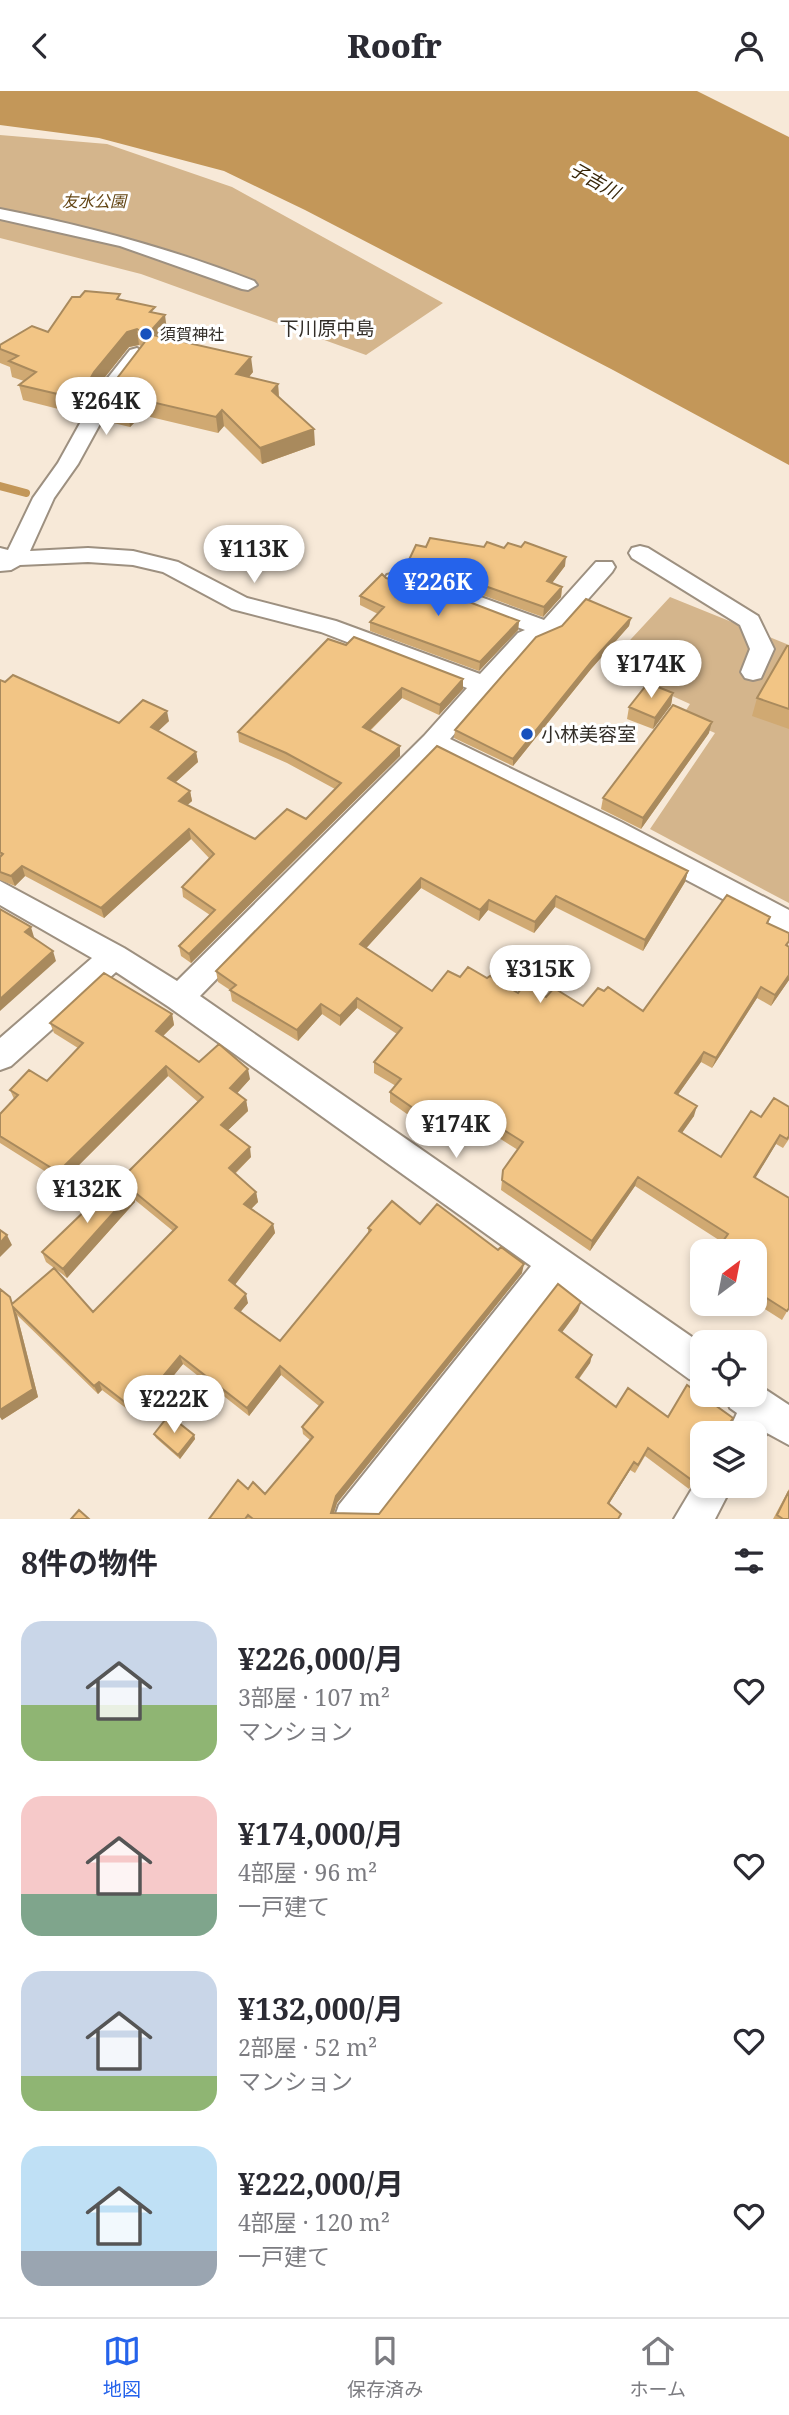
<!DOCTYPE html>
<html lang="ja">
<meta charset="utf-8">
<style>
:root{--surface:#fff;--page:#f7f7f7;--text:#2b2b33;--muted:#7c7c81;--line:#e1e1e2;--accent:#2563eb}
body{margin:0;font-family:"Noto Serif","Noto Sans JP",serif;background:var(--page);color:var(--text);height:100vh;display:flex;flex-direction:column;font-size:26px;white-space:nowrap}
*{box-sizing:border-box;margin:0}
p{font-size:23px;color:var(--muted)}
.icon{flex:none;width:38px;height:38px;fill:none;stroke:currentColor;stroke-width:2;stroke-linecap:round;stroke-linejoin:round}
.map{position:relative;height:1428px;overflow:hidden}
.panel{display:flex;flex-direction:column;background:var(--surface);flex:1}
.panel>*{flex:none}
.needle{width:46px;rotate:32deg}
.controls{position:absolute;left:690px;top:1148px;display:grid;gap:14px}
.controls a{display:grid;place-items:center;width:77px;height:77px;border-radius:14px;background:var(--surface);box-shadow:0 4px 10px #0003;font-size:35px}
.price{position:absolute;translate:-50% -60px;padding:0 16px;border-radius:24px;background:#fff;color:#222;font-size:23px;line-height:46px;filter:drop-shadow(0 2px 4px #0008)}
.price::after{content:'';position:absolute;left:50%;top:42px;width:21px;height:16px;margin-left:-10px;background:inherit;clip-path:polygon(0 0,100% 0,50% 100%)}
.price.on{background:var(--accent);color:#fff}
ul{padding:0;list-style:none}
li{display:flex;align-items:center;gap:21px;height:175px;padding:0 21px}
li span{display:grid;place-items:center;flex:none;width:196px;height:140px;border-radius:21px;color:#555}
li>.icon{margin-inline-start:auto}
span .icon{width:84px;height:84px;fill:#fffc;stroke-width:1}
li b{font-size:30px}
h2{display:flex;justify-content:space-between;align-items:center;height:84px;padding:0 21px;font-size:30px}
header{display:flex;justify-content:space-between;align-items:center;height:91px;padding:0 21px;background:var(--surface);font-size:32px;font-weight:800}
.tabs{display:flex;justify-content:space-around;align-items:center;height:98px;border-top:2px solid var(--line);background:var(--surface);font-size:19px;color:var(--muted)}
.tabs a{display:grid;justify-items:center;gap:4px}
.tabs .on{color:var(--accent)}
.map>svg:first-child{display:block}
.green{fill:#d4b58c}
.water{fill:#c39759}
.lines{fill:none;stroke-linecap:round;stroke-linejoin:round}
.stream{stroke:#c39759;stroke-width:8}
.minor-casing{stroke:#9d9080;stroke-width:4}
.minor{fill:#fff;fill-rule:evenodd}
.wall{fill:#d0a972;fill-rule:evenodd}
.shaded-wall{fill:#a98a5d}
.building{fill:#f2c585;stroke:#a98a5d;stroke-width:2}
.poi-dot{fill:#1751bd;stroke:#fff;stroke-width:2.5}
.labels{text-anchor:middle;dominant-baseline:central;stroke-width:6;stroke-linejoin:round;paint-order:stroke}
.far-park-label{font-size:16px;font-style:italic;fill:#644615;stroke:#fff}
.far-poi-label{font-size:16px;fill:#332e28;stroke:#fff;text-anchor:start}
.far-water-label{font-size:18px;font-style:italic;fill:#382609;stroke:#fff}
.far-quarter-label{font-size:19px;fill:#332e28;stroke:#fff}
.poi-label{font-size:19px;fill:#332e28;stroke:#fff;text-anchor:start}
</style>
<header><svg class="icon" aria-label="back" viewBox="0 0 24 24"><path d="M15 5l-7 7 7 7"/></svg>Roofr<svg class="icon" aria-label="person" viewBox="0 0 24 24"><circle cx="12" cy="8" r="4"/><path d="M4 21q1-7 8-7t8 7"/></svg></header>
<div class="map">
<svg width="789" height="1428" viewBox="0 0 789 1428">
<rect width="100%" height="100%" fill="#f7e9d8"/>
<!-- green -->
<path class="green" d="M0,44l107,9 125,43 211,116 -77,52 -225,-81 -141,-36z
M670,506l119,48v258l-139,-74 65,-96 -34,-15 9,-14 -84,-38z"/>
<!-- water -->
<path class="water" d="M0,0h697l92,46v328l-176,-95 -308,-160 -81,-39 -125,-33 -99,-13z"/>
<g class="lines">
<!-- stream -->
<path class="stream" d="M0,395l26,7"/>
<defs>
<path id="minor" d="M0,118c87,17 172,40 254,72l3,4 -9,5 -6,-1 -122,-43 -120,-27z
M137,257l9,6 -28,37 -40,73 -24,34 -24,53 58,-3 45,3 45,11 69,36 89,23 144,53 38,-41 7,-3 -74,-28 -64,-17 -3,-5 3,-5 8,-2 72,19 77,28 52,-58h16l3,5 -3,5 -53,60 -25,11 -84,96 171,83 168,88v24l-186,-98 -167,-82 -236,242 502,348v40l-13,-5 -130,-94 -182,234h-43l5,-14 192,-239 -362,-259 -53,-35 -105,94 -11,4v-32l92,-80 -92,-53v-24l124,67 53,33 247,-245 43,-48 -146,-56 -89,-23 -69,-37 -30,-7 -45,-3 -68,3 -9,5 -11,1v-23l8,2 25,-52 25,-35 41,-74 31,-39z
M640,455l8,2 110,68 16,33 -13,29 -8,2 -8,-2 -4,-6 9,-23 -10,-24 -108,-67 -3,-5 3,-5z
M754,1291l35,23v40l-22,-12 -8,13 -5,2v-15h-26l9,-20 -7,-5 -5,-13h29z
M702,1381v14h30l-17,33h-41z"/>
</defs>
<!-- minor casing -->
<use href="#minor" class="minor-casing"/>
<!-- minor -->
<use href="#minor" class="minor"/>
</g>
<!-- wall -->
<path class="wall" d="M121,209l35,13 11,17 -6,7 92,35 -4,5 29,7 1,14 36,47 -53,19 -38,-38 -6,7 -76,-18 -12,12 -25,-6 -3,-16 39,-59 -2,-1 -10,2 -32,40 -15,28 -59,-15 -4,-15 5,-4 -12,-4 -2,-10 -10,-4v-18l48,-13z
M484,456l20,1 61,18 -13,17 10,4 -1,10 -18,20 -75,-27 -61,-17v-9z
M386,487l133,43 -1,9 -39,41 -109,-40v-9l8,-8 -18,-9v-9z
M631,527l-2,8 -38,43 -78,97 -59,-28 1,-8z
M328,548l135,50 -24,26 -37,-17 -32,33 30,25 -209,207 -10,-7 -2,-10 31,-31 -27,-18 -1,-10 27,-29 -18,-19 -87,79 -79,-42 -10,10 -15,-6v-200l119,43 50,-2 -11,10 38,21 2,10 -22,20 14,9 2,10 -5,4 68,34 51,-20 29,-30 -48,-26 -48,-21 -1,-10z
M789,555v83l-37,-13 5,-18z
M673,602l-2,12 -18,24 -26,-10 2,-12z
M709,642l-68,96 -40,-20 2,-11z
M437,655l251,125 -3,11 -42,69 -88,-44 -21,26 -46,-23 -9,11 -58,-33 -55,60 66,43 28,-14 27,1 31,15 28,4 37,9 60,5 127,-94 -2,6 21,10 -1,14h1v33l-18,26 -14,-8 -45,70 -11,-6 -23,32 16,22 -12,17 39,24 40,-40 28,-10v32l-6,9 -7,-4 -21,34 34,130 -7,12 -28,-18v-51h-36l4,-9 -87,-56 -45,65 -89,-61 2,-20 15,-20 -41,-26 -19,26 -68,-48v-10l6,-6 -22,-13v-11l23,-28 -40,-26 -17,18 -18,-12 -24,27 -66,-40 -2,-11 -12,-8 -2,-11z
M172,923l2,11 -11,11 36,26 51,17 -13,14 9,7 2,11 -20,19 23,27 -16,17 21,18 2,10 -7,7 22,15 2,9 -41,52 14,18 -8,9 40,29 88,-107v-6l52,-4 102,49 -185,230 -3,10 45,1 199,-203 -16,21 30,23 -2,8 -11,16 37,28 52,10 65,1 -9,15h-22v35l-13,21 -44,-33 -10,17 -5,-3 -21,34 10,15h-410l39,-30 17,5 45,-54 -7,-6 -1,-7 17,-21 -38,-31 -32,41 -66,-52 -44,54 -37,-28 -4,4 -81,-79 21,82 -36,23 -2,-3v-128l13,14 41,-35 -8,-6 -4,-10 78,-72 78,-78 -30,-26 -106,106 -62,-39v-29l14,-15 -4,-9 37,-9 31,-33 -24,-15 -4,-10zM135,1109l38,31 -80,81 -37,-43 11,9 68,-76z
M154,1343l40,1 1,4 -15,20 -24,-21z
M789,1398v30h-16z"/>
<!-- shaded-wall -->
<path class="shaded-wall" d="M165,224l2,15 -17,19 -2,-15z
M137,238l2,16 -10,2 -32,40 -15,28 -3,-16 15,-27 33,-40z
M251,266l2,15 -15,18 -2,-16z
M278,293l1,15 -7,-8z
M139,308l3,16 -12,12 -2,-16z
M222,319l2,16 -6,7 -2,-16z
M314,338l1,16 -53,19 -2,-16z
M566,466l-1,9 -19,25 1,-10z
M562,496l-1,10 -18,20 1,-10z
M631,527l-2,8 -38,43 -78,97v-7l79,-98z
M519,530l-1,9 -39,41 1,-9z
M463,588v10l-24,26 1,-10z
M402,597v10l-39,39v-10z
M673,602l-2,12 -18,24 2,-11z
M167,620l2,10 -17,16 -1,-10z
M712,631l-3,11 -68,96 2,-11z
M400,655v10l-209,207 -2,-9z
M196,661l2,10 -29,26 -1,-10z
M190,700l2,10 -11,10 -2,-10z
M189,738l2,10 -87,79 -3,-10z
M22,775l3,10 -10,10 -4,-10z
M688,780l-3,11 -42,69 2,-11z
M421,787v10l-61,67v-11z
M556,805l-1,11 -21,26 1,-11z
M489,809l-1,10 -9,11 1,-11z
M31,836l3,10 -5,5 -4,-10z
M53,860l3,10 -56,50v-12z
M789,884v5l-18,26 4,-11z
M761,896l-4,11 -45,70 4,-10z
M357,907v10l-17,18v-10z
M321,913l1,10 -24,27 -1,-11z
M172,923l2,11 -16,16 -2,-10z
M704,961l-3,10 -29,41 3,-10z
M166,975l2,10 -106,106 -4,-10z
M248,978l2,10 -18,20 -2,-11z
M246,1009l2,11 -25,24 -2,-10z
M697,1015l-3,10 -18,25 3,-10z
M478,1023l-1,10 -19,26 1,-10z
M780,1044l-4,9 -26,43 4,-10z
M250,1056l1,10 -21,21 -1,-10z
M638,1086l-3,9 -45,65 2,-10z
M132,1101l3,10 -68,76 -4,-9z
M256,1101l2,10 -12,12 -2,-10z
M273,1133l2,9 -44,57 -2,-10z
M7,1144l5,10 -12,12v-14z
M524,1173l-2,9 -185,230 -5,16 -1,-6 5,-17z
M246,1203l2,9 -11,13 -2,-8z
M581,1211l-3,9 -21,28 2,-9z
M13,1216l4,8 21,82 -36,23 -2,-3v-7z
M592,1264l-2,8 -16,22 2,-8z
M180,1265l3,8 -44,54 -4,-8z
M280,1275l1,9 -32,41 -2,-8z
M99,1291l3,8 -4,4 -4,-8z
M194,1344l1,4 -15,20 -2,-4z
M634,1371l-4,8 -25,40 3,-7z"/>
<!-- building -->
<path class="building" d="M85,200l35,3 -3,5 38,8 -5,5 15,3 -17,19 103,23 -15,17 42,10 -6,7 42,38 -54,19 -38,-38 -6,7 -77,-18 -11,12 -26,-6 16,-28 29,-38 -1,-4 -9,-6 -10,3 -33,40 -15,27 -60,-14 17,-13 -27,-11 9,-5 -18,-7v-4l32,-19 16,6 24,-35h8z
M430,447l54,9 3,-5 17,6 4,-5 13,4 4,-5 41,15 -19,24 15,6 -18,20 -76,-27 -61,-16 9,-19 10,2z
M382,483l4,4 65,17 68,26 -39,41 -110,-40 14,-15 -24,-11z
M586,508l45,19 -39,43 -79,98 -58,-29 81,-93 26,-11z
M354,546l109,42 -23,26 -38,-17 -39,39 37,19 -211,208 -10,-8 36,-36 -33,-23 32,-33 -25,-25 -88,79 -79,-42 -11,10 -11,-4v-15l3,-3 -3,-2v-172l5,2 8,-7 106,48 24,-23 24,11 -16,16 45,25 -28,26 22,13 -11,10 76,38 32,-30 19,10 35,-36 -55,-30 -48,-21 90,-93 18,6z
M787,555h2v63l-32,-11z
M648,592l25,10 -18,25 -26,-11z
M673,614l39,17 -69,96 -40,-20z
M437,655l251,125 -43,69 -89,-44 -21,26 -46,-22 -9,10 -59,-32 -61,66 72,47 16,-20 12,6 8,-10 19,11 3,-2 28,17 6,-8 22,12 8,-9 29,18 15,-18 6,3 4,-4 35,24 84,-116 43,22 -3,6 22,10v8l-3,4 3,2v28l-14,20 -14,-8 -45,71 -12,-6 -29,41 22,13 -18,25 42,26 30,-46 10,6 13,-19 15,9v29l-2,3 -7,-4 -26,42 35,21v110l-2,3 -33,-21v-39h-22l-11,-7 7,-10 -90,-57 -46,64 -90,-61 1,-10 20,-28 -45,-28 -19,26 -69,-48 11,-13 -27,-17 28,-34 -45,-30 -17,18 -19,-12 -24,26 -67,-40 6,-5 -20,-14z
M0,818l31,18 -6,5 28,19 -53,48z
M104,882l68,41 -16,17 43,31 20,-18 29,25 -18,19 16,12 -25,25 29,22 -21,21 27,24 -12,12 29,20 -44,56 17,14 -11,14 45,33 91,-111 -3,-2 24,-27 28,23 17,-20 61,46 3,-3 23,17 -188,232 -5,17 48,1 179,-230 23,18 -22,28 33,25 -16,22 40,30 12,-19 40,29 19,-32 46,33 -10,15h-21v34l-9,14 -45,-33 -10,17 -4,-3 -26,41 13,11 -3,5h-365l-5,-4 -3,4h-36l29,-39 10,9 5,-7 12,12 48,-57 -11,-10 21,-25 -43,-36 -33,42 -67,-52 -45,54 -36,-28 -5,4 -81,-79 20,82 -33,21v-121l10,8 2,7 42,-36 39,44 84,-85 -57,-47 83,-83 -37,-31 -108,106 -58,-36v-22l18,-19 -8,-5 19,-20 18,11 36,-38 -33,-20z
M118,1088l14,13 -69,77 -21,-17z
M0,1139l7,5 -7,8z
M169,1324l25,20 -16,20 -24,-21z
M789,1400v28h-6l-6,-4z
M79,1419l10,9h-18z"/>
<!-- markers -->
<g class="poi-dot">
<circle cx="146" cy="243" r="7"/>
<circle cx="527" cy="643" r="7"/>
</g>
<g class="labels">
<!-- far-park labels -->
<g class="far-park-label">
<text x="94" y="110">友水公園</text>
</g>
<!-- far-poi labels -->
<g class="far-poi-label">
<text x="160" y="243">須賀神社</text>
</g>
<!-- far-water labels -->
<g class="far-water-label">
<text transform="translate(595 89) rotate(29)">子吉川</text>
</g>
<!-- far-quarter labels -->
<g class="far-quarter-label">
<text x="327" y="237">下川原中島</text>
</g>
<!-- poi labels -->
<g class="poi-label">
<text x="541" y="643">小林美容室</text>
</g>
</g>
</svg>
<div class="controls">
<a><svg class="needle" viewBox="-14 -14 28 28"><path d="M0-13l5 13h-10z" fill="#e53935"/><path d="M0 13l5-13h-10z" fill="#7c7c81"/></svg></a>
<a><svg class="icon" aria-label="locate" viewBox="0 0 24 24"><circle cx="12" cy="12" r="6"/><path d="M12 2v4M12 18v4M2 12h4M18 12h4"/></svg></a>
<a><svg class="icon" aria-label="layers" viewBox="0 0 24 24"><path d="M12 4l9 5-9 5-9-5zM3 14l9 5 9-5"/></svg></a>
</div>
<b class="price" style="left:106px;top:346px">¥264K</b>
<b class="price" style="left:254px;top:494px">¥113K</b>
<b class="price on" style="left:438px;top:527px">¥226K</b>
<b class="price" style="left:651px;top:609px">¥174K</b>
<b class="price" style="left:540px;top:914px">¥315K</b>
<b class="price" style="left:456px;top:1069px">¥174K</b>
<b class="price" style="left:87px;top:1134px">¥132K</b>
<b class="price" style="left:174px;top:1344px">¥222K</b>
</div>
<section class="panel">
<h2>8件の物件<svg class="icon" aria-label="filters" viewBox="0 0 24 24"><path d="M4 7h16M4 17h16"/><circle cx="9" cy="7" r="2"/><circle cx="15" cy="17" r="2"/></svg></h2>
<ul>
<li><span style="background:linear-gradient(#c9d6e8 60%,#8fb573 0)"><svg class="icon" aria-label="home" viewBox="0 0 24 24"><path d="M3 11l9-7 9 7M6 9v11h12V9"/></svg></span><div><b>¥226,000/月</b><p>3部屋 · 107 m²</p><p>マンション</p></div><svg class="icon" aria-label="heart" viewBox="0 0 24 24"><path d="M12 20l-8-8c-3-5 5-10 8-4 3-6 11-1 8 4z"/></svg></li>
<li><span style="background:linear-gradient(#f6c9c9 70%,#7fa58c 0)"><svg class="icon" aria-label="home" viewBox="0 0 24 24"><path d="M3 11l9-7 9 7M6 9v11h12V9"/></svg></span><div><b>¥174,000/月</b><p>4部屋 · 96 m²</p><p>一戸建て</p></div><svg class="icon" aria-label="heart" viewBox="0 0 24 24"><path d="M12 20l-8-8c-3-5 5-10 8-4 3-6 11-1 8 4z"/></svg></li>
<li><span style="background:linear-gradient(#c9d6e8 75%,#8fb573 0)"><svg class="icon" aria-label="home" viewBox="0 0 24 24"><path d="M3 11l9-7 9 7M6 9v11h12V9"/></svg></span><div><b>¥132,000/月</b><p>2部屋 · 52 m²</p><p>マンション</p></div><svg class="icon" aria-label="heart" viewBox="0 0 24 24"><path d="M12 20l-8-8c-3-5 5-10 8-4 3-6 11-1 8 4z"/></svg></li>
<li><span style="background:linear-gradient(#bfe0f5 75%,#9aa5b1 0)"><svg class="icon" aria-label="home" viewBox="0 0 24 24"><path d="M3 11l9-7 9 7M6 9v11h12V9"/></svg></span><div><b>¥222,000/月</b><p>4部屋 · 120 m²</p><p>一戸建て</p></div><svg class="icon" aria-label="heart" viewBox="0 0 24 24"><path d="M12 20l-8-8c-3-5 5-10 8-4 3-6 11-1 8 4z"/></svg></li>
</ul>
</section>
<nav class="tabs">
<a class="on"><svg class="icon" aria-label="map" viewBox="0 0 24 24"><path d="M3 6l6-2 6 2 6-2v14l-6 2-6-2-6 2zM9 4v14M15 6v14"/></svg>地図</a>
<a><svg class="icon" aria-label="saved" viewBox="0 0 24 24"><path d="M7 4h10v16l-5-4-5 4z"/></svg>保存済み</a>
<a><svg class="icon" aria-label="home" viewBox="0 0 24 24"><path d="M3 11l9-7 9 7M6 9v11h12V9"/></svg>ホーム</a>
</nav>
